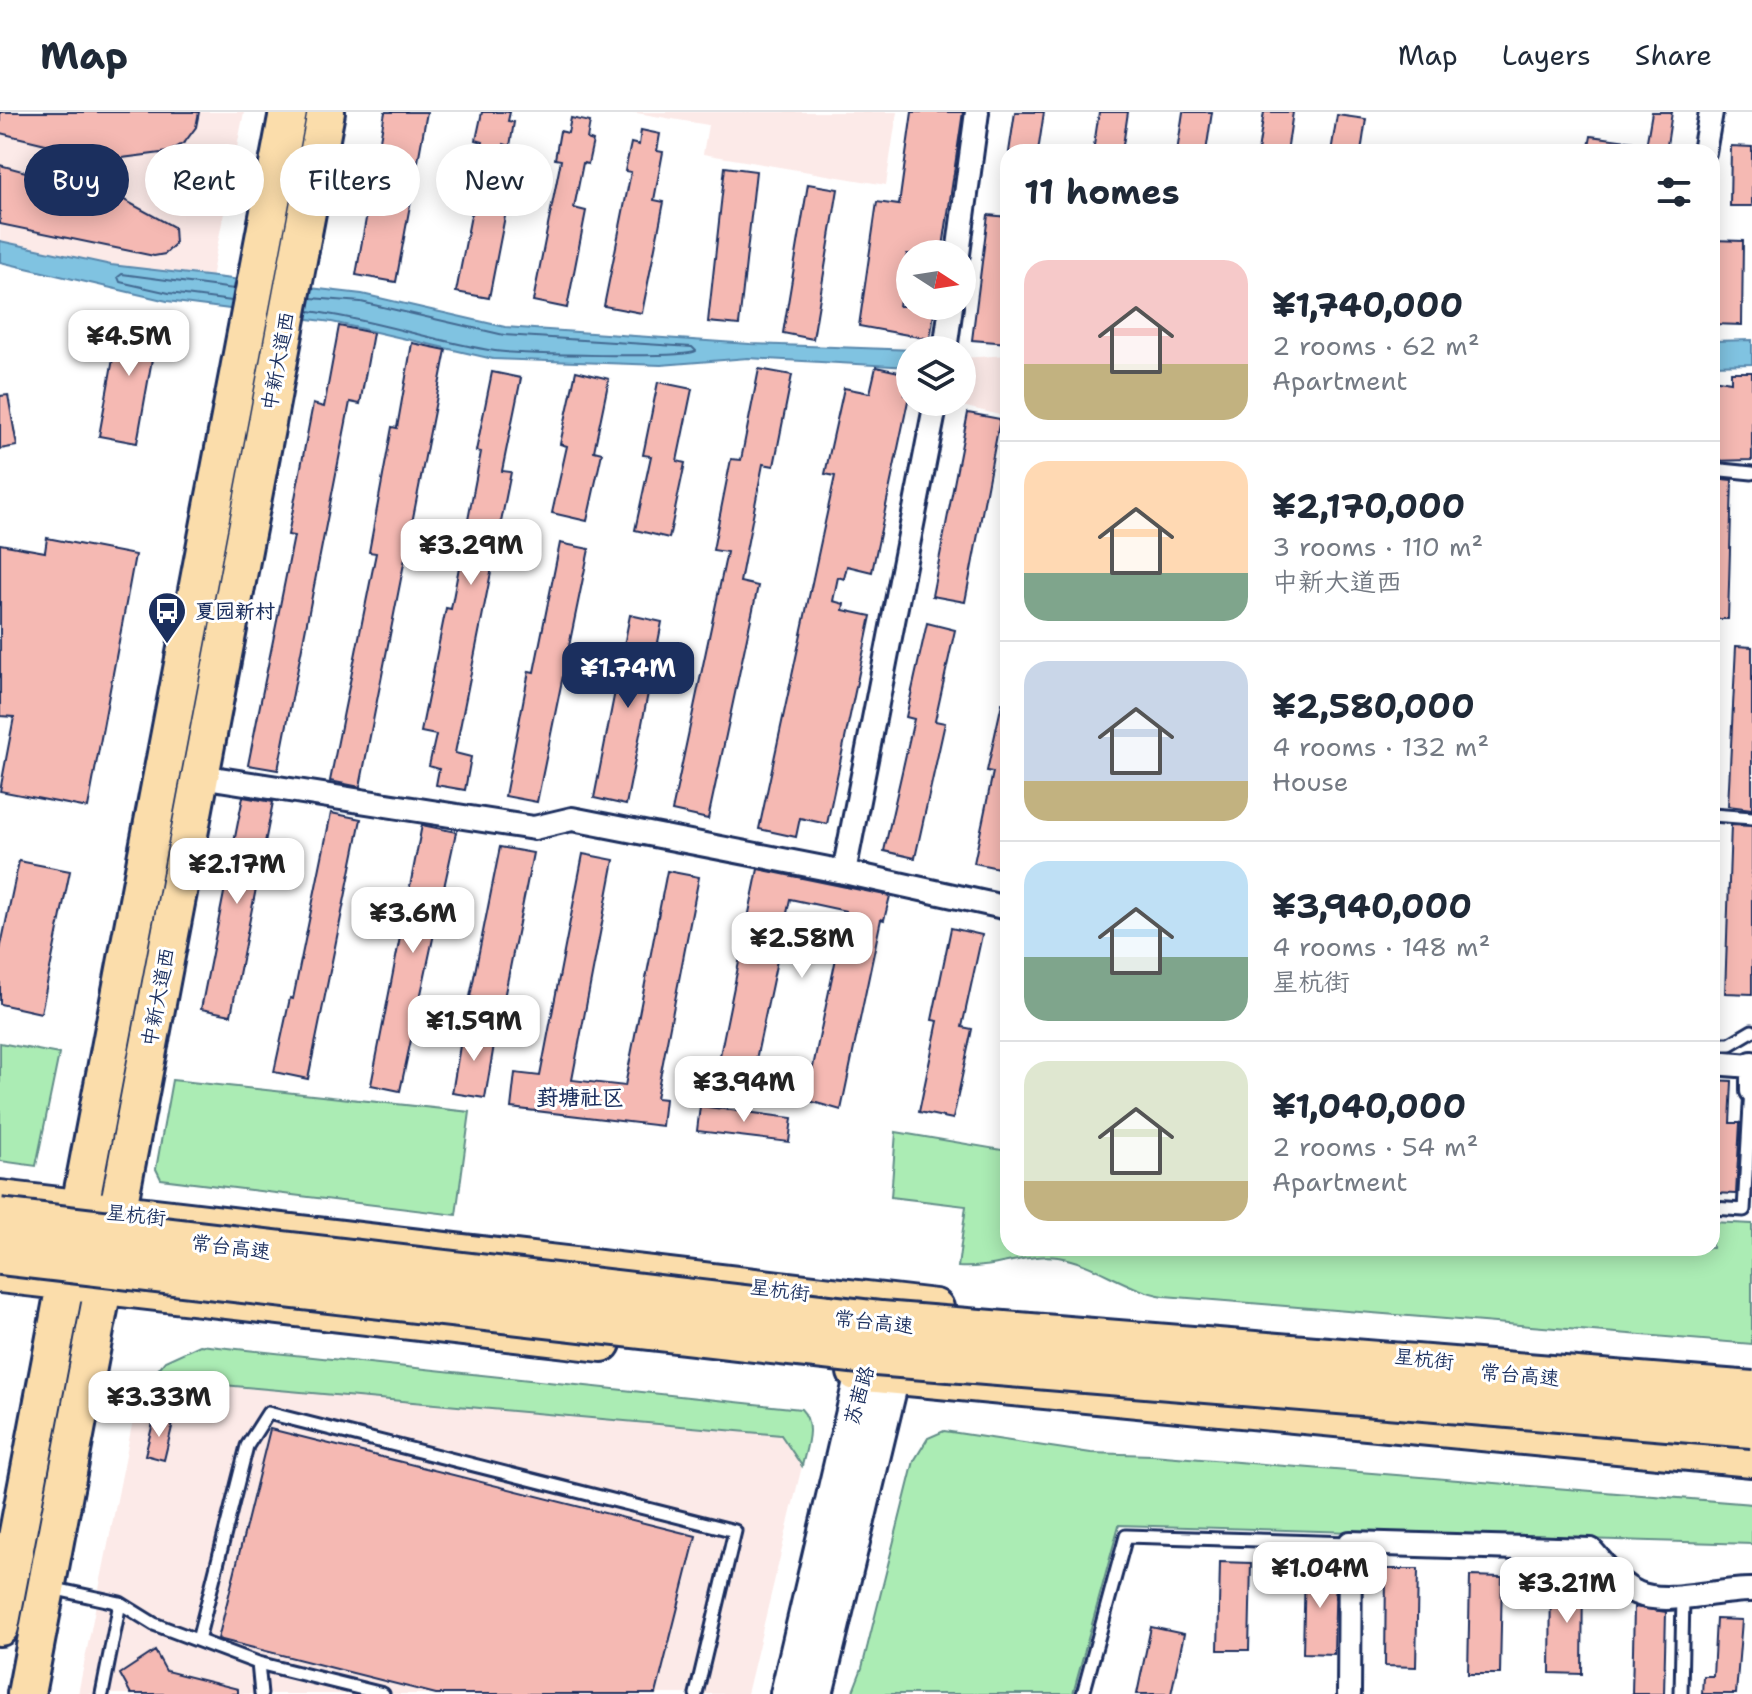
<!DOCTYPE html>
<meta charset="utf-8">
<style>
:root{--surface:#fff;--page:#f6f6f7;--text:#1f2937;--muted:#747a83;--line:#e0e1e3;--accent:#1b2f5e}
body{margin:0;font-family:"Shantell Sans","LXGW WenKai TC",sans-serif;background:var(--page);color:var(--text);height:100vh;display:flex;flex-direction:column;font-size:30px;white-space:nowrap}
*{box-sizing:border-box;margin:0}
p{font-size:26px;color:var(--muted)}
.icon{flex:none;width:44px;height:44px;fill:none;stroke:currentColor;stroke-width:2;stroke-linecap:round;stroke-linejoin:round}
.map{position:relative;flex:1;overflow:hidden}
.details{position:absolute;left:1000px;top:32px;width:720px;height:1112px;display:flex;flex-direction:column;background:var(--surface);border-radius:24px;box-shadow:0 4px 20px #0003}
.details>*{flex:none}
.top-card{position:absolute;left:24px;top:32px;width:760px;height:72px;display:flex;gap:16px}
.needle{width:52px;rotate:102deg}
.controls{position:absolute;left:896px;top:128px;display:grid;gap:16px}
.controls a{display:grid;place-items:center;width:80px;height:80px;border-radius:50%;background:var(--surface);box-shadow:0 4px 20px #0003;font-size:40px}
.price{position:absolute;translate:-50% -68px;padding:0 18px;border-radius:16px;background:#fff;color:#222;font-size:26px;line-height:52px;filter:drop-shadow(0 2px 4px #0008)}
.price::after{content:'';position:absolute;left:50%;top:48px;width:24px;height:18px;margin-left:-12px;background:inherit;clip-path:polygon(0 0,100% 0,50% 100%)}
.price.selected{background:var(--accent);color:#fff}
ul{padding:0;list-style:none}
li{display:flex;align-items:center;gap:24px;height:200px;padding:0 24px}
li+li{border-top:2px solid var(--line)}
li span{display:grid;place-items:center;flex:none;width:224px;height:160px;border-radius:24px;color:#555}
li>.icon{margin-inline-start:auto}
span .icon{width:96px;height:96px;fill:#fffc;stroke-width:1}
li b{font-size:34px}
h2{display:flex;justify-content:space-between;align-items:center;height:96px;padding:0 24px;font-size:34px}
.pill{padding:0 28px;border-radius:36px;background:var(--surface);box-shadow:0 4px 20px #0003;font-size:28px;line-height:72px}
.pill.selected{background:var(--accent);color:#fff}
header{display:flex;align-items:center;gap:48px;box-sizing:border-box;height:112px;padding:0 40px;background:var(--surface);border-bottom:2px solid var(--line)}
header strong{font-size:38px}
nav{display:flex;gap:44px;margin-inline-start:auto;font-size:28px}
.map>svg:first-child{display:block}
.built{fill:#fceae8}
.green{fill:#abecb4;stroke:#638e89;stroke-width:2}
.water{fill:#80c3e1;stroke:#5888ad;stroke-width:2}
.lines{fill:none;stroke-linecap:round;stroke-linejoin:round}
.shore{stroke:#436a92;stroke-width:2}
.building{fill:#f5b9b3;stroke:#1b2f5e;stroke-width:2}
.lane-casing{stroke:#1b2f5e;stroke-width:17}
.street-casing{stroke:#1b2f5e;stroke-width:28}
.secondary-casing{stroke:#1b2f5e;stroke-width:38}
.primary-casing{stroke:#1b2f5e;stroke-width:42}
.lane{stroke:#fff;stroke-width:11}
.street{stroke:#fff;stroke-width:22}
.secondary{stroke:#fff;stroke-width:32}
.primary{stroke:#fbddab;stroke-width:36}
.highway-bridge-casing{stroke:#1b2f5e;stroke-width:48;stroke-linecap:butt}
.highway-bridge{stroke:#fbddab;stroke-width:42}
.labels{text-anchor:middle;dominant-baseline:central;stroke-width:6;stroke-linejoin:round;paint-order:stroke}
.street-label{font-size:20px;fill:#1b2f5e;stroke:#fff}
.poi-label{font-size:20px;font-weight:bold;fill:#1b2f5e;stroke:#fff;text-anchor:start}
.neighbourhood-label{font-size:22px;font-weight:bold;fill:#1b2f5e;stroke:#fff}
</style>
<header>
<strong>Map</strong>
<nav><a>Map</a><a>Layers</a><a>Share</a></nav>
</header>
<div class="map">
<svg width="1752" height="1582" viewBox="0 0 1752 1582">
<rect width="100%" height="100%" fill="#fff"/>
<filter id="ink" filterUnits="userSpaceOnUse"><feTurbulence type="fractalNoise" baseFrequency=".0125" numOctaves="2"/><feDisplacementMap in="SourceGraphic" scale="16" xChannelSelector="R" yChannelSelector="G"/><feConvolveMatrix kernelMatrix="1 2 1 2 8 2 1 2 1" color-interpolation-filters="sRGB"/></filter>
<g filter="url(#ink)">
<!-- built -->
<path class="built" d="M0,0h244l-33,166 -100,-13 -111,-24z
M631,0h266l-11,73 -183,-31 5,-29z
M1008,243v62l-54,-13 8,-2 1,-44z
M168,1268l613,55 21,31 -55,228h-669l59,-294 7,-13z"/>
<!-- green -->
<path class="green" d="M0,931l59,11 -23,112 -36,-5z
M172,968l298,32 -14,103 -295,-36 -5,-10z
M896,1020l112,19v97h704v-26l40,2v120l-588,-48c-38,-6 -69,-33 -106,-39 -27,-5 -66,13 -100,10l8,-61 -75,-9z
M200,1233l601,64c15,15 5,39 1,57l-21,-31 -613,-55 -24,7 21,-26z
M944,1319l147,22 61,2 600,49v40l-633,-19 -46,169h-221l10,-26 52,-207 14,-23z"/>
<!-- water -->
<path class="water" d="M0,129l111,24 251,29 143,33 245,17 165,6h-5v17l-162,-9 -87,7 -168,-6 -161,-37 -165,-21 -167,-39z
M1752,228v24l-40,1v-24z"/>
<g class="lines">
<!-- shore -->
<path class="shore" d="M232,189l-63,-8 -49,-11 -2,-5 4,-3 112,15
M309,199c63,8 123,30 186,40 22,3 192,8 201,0l-4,-4 -188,-12 -143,-33 -50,-4"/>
</g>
<!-- building -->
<path class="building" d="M0,0h199l-3,15 -11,15 -16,10 -47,6 -15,14 -1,11 9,12 59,32 1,17 -10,10 -11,2 -154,-32v-59l66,18 13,-9 8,-20 -87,-21z
M385,0h42l-31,170 -40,-7z
M482,0h28l-2,9 6,1 -4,24 -6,-2 -3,20 -22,-5 4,-17 -7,-2z
M912,0h51l-21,142h-35l-8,52h36l-5,33 -71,-13 18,-124 22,3z
M1015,0h29l-6,40h-29z
M1099,0h29l-6,40h-29z
M1183,0h29l-6,40h-29z
M1264,0h29l-6,40h-29z
M1652,0h20l-6,40h-21z
M1337,3l29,4 -5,33h-30z
M571,6l19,4 -3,17 6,2 -5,23 -5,-1 -9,45 12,3 -19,97 -34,-7 28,-141 -6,-1 5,-28 8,2z
M641,18l19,4 -3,17 6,1 -9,48 10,2 -22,111 -38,-7 27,-134 -6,-1 6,-28 8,2z
M1591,24l51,7 -1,9h-53z
M1731,34l21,1v59h-22z
M725,55l31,4 -17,154 -31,-3z
M808,72l30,5 -25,150 -30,-6z
M475,83l33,6 -19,97 -33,-6z
M988,103l20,2v126l-36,-3z
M1712,128l31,1 -1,84 -30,-1z
M121,202l38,6 -22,123 -38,-7z
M339,214l34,7 -13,71 -10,-2 -72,368 -30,-5 46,-229 -6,-1 25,-131 11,3z
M412,231l34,7 -86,437 -30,-6 46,-228 -7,-1 23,-125 5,1z
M876,255l32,7 -4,21 5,1 -37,176 -25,-6 -3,13 -6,-2 -5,24 11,3 -1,6 28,6 -44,208 -27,-6 -4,19 -37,-8 76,-353 -10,-2 19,-86 26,5z
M759,257l33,6 -18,91 -11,-2 -23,118 18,4 -50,233 -36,-8 55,-259 -14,-2 18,-91 10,1z
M576,259l33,8 -15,72 8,2 -15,68 -35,-8 15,-67 -7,-2z
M492,260l29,6 -19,93 9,1 -56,281 16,4 -6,33 -29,-5 3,-16 -10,-3 7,-31 -15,-3 25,-124 5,1 30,-157 -5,-1z
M1731,260h21v88l-40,1v-82l19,3z
M658,270l34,7 -15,72 8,2 -16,75 -34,-8 16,-74 -8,-1z
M8,283l9,51 -17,3v-53z
M968,301l32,6 -35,183 -33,-6z
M1712,366l20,2 -4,139h-16z
M47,426l88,17 -47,253 -88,-17 14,-74 -14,-1v-172l45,8z
M560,431l29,6 -52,253 -32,-6 24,-125 5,1z
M630,503l32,7 -36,183 -32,-7z
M927,511l28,7 -20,91 10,2 -30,135 -31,-7 30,-132 -8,-2z
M1736,534l16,1v162l-24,-3z
M1002,591h6v167l-34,-7 19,-91 -6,-1z
M243,685l30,5 -42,213 -30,-6z
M331,701l30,6 -53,260 -34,-7 16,-74 3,1z
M422,713l34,7 -56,259 -29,-6z
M1731,713l21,1v168l-27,-1z
M500,735l33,6 -30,150 -33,-6z
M583,742l31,6 -42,220 53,6 42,-215 32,6 -43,221 9,1 -3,27 -151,-18 4,-35 25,3z
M19,749l51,10 -29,142 -41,-9v-54z
M758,757l132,27 -6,24 -3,-1 -40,191 -35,-10 40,-189 -56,-12 -40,189 -35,-8z
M951,816l31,7 -20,92 10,2 -19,90 -34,-7 19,-91 -6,-1z
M463,916l33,5 -11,65 -33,-5z
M1712,968l20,1 -2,42h10l-4,71 -24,-1z
M700,994l92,12 -3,24 -92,-11z
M154,1307l19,4 -9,37 -19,-5z
M270,1317l426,107 -40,158h-220l-218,-55z
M1220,1450l31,1 -2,87h-31z
M1305,1453l31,1 -2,88 -31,-1z
M1386,1457h32l-2,98 -31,-1z
M1470,1464l32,1 -2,97h-32z
M1551,1464h32l-1,98 -32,-1z
M1634,1495l32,5 -2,82h-32z
M1716,1507l26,1 -6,74h-34l1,-18h10z
M1151,1515l33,7 -13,60h-34z
M155,1539l11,20 72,18v5h-107l-11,-20z"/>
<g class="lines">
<defs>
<path id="lane" d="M1712,357l40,4
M1712,703l40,3
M1712,932h18l22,-13
M1712,1096l32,2 7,-122
M51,1476l69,15 34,21 104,39 125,31
M198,1528l49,-194 21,-33 467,118 -39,163
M258,1551l3,31
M102,1582l18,-91
M1083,1582l43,-158 224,7
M1681,1582l2,-97"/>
<path id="street" d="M1704,40l7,-40
M958,142l19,-142
M945,238l6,-44
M200,664l334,52 38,-9 272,53 164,36
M844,760l92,-470
M1712,951l39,3
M1752,951v28
M1349,1582l1,-151 241,7c13,14 27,35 46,43 29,13 83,-4 115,-3"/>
<path id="secondary" d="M787,1582l75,-321 11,-23
M816,1582l77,-318 1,-25"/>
<path id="primary" d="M0,1087l935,109
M0,1162l602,69
M856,1260l896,86
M0,1515l288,-1515
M26,1582l300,-1582"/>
</defs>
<!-- lane casing -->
<use href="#lane" class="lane-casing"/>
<!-- street casing -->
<use href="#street" class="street-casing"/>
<!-- secondary casing -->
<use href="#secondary" class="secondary-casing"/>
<!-- primary casing -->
<use href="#primary" class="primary-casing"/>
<!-- lane -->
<use href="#lane" class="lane"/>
<!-- street -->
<use href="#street" class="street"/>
<!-- secondary -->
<use href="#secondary" class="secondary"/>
<!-- primary -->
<use href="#primary" class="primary"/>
<defs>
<path id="highway-bridge" d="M0,1108l881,103 871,70
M0,1141l876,101 876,72"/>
</defs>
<!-- highway-bridge casing -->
<use href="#highway-bridge" class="highway-bridge-casing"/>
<!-- highway-bridge -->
<use href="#highway-bridge" class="highway-bridge"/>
</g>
</g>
<!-- icons -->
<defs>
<symbol id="bus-pin" viewBox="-11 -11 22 30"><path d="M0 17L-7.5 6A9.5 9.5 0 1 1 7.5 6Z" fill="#1b2f5e" stroke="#fff"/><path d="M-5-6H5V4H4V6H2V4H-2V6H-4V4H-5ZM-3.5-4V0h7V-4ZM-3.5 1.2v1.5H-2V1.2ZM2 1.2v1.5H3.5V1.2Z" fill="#fff"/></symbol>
</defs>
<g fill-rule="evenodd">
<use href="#bus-pin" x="145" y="477" width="44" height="60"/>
</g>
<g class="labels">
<!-- street labels -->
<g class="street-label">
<text transform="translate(278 249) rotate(-79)">中新大道西</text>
<text transform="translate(158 885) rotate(-79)">中新大道西</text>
<text transform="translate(136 1103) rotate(6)">星杭街</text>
<text transform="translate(231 1135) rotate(7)">常台高速</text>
<text transform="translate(780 1178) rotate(7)">星杭街</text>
<text transform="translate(874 1210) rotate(6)">常台高速</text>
<text transform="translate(1424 1247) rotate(6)">星杭街</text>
<text transform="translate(1520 1263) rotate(5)">常台高速</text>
<text transform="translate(859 1283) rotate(-74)">苏茜路</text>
</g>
<!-- poi labels -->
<g class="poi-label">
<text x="195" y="499">夏园新村</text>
</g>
<!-- neighbourhood labels -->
<g class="neighbourhood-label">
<text x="580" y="985">葑塘社区</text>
</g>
</g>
</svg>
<div class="controls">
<a><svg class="needle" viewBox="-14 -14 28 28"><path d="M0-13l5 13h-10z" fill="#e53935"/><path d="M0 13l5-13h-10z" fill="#747a83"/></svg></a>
<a><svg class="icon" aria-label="layers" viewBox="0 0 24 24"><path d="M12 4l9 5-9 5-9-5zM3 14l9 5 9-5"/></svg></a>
</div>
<b class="price" style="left:129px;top:266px">¥4.5M</b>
<b class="price" style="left:471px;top:475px">¥3.29M</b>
<b class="price selected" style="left:628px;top:598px">¥1.74M</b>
<b class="price" style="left:237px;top:794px">¥2.17M</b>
<b class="price" style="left:413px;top:843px">¥3.6M</b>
<b class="price" style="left:802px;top:868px">¥2.58M</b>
<b class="price" style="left:474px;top:951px">¥1.59M</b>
<b class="price" style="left:744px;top:1012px">¥3.94M</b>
<b class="price" style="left:159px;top:1327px">¥3.33M</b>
<b class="price" style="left:1320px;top:1498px">¥1.04M</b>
<b class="price" style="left:1567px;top:1513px">¥3.21M</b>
<div class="top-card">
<a class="pill selected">Buy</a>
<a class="pill">Rent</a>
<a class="pill">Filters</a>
<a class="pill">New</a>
</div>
<section class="details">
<h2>11 homes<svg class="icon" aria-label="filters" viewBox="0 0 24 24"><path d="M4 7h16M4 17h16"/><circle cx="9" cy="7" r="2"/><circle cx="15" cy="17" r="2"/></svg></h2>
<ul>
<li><span style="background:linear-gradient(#f6c9c9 65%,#c2b280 0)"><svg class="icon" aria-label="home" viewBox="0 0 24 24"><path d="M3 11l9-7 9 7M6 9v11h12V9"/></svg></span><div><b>¥1,740,000</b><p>2 rooms · 62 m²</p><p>Apartment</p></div></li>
<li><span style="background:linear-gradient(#ffd9b3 70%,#7fa58c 0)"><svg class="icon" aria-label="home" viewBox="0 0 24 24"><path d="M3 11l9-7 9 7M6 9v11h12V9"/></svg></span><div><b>¥2,170,000</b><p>3 rooms · 110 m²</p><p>中新大道西</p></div></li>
<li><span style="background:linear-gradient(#c9d6e8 75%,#c2b280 0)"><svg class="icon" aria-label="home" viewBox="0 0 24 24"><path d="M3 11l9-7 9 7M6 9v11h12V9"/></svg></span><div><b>¥2,580,000</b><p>4 rooms · 132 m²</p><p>House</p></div></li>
<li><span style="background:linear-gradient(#bfe0f5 60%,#7fa58c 0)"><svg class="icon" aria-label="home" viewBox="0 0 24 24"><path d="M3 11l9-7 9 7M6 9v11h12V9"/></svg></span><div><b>¥3,940,000</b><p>4 rooms · 148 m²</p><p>星杭街</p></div></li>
<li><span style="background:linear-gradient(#dfe7d0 75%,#c2b280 0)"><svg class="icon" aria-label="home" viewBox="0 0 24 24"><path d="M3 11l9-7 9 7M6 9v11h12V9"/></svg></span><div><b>¥1,040,000</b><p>2 rooms · 54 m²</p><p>Apartment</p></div></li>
</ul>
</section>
</div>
